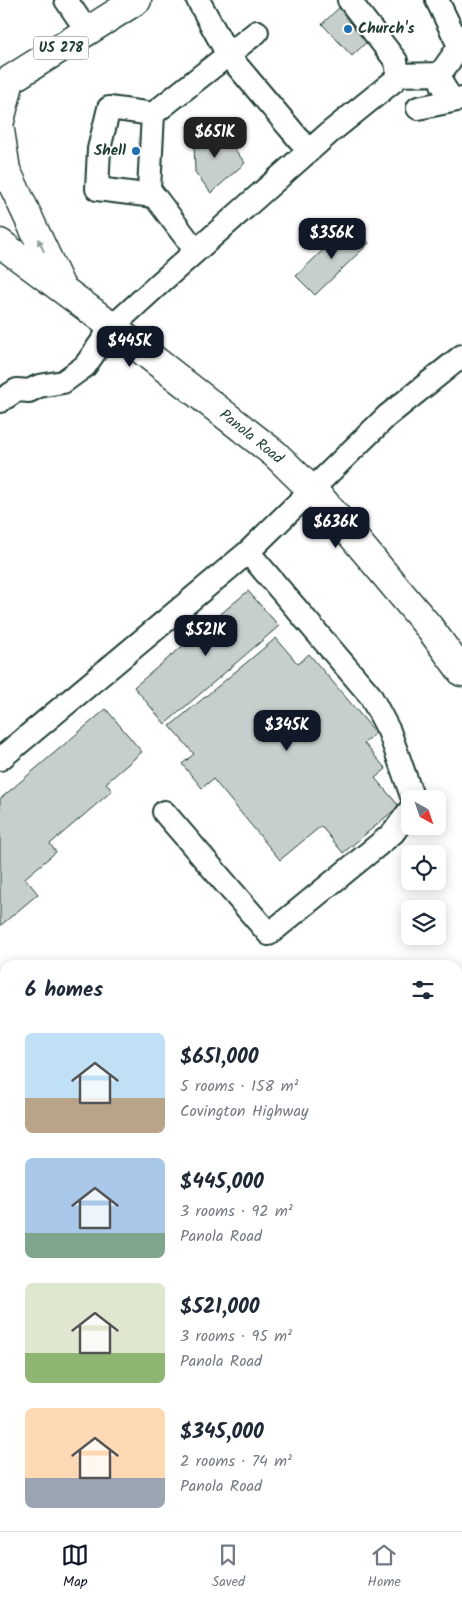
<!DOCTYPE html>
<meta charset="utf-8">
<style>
:root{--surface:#fff;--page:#f6f6f7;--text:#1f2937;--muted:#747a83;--line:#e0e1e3;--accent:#111827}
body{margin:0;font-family:Kalam,sans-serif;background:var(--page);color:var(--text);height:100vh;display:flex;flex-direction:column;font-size:19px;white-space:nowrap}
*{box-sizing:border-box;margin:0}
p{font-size:16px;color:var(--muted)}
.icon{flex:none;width:28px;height:28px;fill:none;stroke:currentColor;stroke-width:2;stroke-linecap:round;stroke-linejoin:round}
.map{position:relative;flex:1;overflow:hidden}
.sheet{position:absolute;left:0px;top:960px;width:462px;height:571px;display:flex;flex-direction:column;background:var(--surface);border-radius:15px 15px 0 0;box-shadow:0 2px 12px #0003}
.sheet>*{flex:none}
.needle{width:32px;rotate:140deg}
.buttons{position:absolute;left:401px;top:790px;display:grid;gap:10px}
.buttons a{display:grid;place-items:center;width:45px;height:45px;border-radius:8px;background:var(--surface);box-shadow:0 2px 12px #0003;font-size:25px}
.price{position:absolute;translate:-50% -42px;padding:0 11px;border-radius:10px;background:var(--accent);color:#fff;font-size:16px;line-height:32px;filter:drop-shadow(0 1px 2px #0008)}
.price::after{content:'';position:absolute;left:50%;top:30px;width:15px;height:11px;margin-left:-8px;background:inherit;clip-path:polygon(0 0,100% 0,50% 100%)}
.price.active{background:#222;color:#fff}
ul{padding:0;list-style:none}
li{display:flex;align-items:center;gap:15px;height:125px;padding:0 25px}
li span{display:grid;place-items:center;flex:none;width:140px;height:100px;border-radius:8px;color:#555}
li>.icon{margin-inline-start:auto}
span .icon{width:60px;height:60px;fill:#fffc;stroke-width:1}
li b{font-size:21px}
h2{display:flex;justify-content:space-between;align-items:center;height:60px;padding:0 25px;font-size:21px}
.dock{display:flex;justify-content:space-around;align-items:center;height:70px;border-top:1px solid var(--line);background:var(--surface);font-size:14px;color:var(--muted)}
.dock a{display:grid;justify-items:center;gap:2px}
.dock .active{color:var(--accent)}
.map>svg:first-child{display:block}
.building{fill:#c7cfcc;stroke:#1f3d34}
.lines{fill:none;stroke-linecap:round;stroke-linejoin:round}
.minor-casing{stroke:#1f3d34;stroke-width:26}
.major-casing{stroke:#1f3d34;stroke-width:31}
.minor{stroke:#fff;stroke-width:22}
.major{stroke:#fff;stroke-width:28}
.oneway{fill:#8f9e9a}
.poi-dot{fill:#1f6fb2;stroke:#fff;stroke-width:2}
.labels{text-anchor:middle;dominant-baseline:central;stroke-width:4;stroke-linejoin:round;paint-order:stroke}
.shield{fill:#fff;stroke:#627771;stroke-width:1}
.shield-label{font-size:14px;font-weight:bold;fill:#1f3d34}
.poi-label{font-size:15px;font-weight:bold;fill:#1f3d34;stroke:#fff;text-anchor:start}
.street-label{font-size:15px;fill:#1f3d34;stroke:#fff}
</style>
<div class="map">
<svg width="462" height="1531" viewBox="0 0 462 1531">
<rect width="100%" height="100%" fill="#fff"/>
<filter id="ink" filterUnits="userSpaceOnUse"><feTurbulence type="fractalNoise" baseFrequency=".02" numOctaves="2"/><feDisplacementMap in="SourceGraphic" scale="10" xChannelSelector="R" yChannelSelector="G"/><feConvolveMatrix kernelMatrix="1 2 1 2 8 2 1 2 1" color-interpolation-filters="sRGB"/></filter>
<g filter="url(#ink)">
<!-- building -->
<path class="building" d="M344,3l30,32 -22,21 -30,-32z
M216,124l29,39 -34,30 -16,-21 -1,-29z
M350,224l19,19 -54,52 -19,-19z
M248,591l31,35 -114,98 -31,-37z
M276,638l22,26 11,-10 67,79 -12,10 22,26 -11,9 24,28 -56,47 -22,-27 -41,34 -67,-81 -11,9 -20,-24 12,-10 -24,-28z
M106,709l36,43 -36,31 6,8 -62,53 6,8 -31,26 13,16 -38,32v-127z"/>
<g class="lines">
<defs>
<path id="minor" d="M66,0l21,31
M198,0l30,55 81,96
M437,0l25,52
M398,75l42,-1
M453,101l-11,-17 -2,-10 20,-28
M418,108l44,-9
M153,114l-4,75 47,62
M154,196l-57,-7 2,-40 10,-41 44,6 104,-82
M0,401l17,-11 12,1 10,-5 24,-4 22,-16 27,-39 48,-44 168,-149 67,-54 3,-5 -2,-14 -47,-61
M248,552l122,143 19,36 24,68
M0,759l248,-207 139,-136 75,-60
M164,812l105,122 124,-101 17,-23
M458,1101l4,-3
M154,1526l66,5
M291,1526l76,5
M39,1531l28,-5
M237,1531l41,-5"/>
<path id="major" d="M0,86l137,-86
M0,121l10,-41
M0,130l6,40 54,115
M0,243l93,69 182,142 49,48 105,125 33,45"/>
</defs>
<!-- minor casing -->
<use href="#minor" class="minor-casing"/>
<!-- major casing -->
<use href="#major" class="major-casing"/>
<!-- minor -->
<use href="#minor" class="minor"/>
<!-- major -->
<use href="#major" class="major"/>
</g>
<!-- one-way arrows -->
<defs><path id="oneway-solid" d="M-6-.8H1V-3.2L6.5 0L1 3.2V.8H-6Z" transform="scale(1.25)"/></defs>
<use class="oneway" href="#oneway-solid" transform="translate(41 245) rotate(-115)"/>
</g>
<!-- markers -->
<g class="poi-dot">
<circle cx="348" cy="29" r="5"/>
<circle cx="136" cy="151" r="5"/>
</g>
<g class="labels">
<!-- shield labels -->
<rect class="shield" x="33.5" y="36.5" width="55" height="23" rx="4"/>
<g class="shield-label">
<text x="61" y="48">US 278</text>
</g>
<!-- poi labels -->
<g class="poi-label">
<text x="358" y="29">Church's</text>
<text x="126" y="151" text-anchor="end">Shell</text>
</g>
<!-- street labels -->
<g class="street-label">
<text transform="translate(251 437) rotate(39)">Panola Road</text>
</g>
</g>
</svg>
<div class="buttons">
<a><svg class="needle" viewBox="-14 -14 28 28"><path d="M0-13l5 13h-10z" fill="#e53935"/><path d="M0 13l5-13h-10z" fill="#747a83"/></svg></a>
<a><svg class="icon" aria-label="locate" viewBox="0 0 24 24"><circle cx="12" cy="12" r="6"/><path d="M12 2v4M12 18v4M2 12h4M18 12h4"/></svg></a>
<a><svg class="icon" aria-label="layers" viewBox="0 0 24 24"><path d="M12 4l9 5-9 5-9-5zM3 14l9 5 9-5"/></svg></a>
</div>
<b class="price active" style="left:215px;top:159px">$651K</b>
<b class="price" style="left:332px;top:260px">$356K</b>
<b class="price" style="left:130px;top:368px">$445K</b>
<b class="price" style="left:336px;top:549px">$636K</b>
<b class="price" style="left:206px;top:657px">$521K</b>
<b class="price" style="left:287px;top:752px">$345K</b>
<section class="sheet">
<h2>6 homes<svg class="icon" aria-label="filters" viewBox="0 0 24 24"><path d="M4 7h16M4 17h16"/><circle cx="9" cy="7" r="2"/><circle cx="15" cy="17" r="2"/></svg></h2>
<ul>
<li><span style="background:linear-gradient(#bfe0f5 65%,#b9a48a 0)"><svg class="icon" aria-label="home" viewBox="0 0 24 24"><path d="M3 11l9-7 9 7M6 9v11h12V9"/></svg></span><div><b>$651,000</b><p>5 rooms · 158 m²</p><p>Covington Highway</p></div></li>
<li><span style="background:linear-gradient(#a9c7e8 75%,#7fa58c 0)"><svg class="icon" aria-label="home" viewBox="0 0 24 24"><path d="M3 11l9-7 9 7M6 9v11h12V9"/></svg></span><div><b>$445,000</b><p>3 rooms · 92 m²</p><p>Panola Road</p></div></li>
<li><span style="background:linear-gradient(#dfe7d0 70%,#8fb573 0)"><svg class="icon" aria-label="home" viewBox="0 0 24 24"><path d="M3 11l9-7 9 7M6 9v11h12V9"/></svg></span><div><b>$521,000</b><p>3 rooms · 95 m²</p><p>Panola Road</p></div></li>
<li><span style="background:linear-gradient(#ffd9b3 70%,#9aa5b1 0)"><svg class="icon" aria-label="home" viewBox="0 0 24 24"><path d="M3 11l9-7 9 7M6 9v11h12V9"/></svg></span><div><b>$345,000</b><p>2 rooms · 74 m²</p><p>Panola Road</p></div></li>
</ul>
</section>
</div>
<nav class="dock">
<a class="active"><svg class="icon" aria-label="map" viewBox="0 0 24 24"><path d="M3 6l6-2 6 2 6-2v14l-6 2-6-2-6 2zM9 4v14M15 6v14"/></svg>Map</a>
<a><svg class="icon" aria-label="saved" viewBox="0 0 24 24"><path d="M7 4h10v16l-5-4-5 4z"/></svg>Saved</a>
<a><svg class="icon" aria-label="home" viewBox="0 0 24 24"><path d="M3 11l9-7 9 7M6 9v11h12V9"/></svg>Home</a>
</nav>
